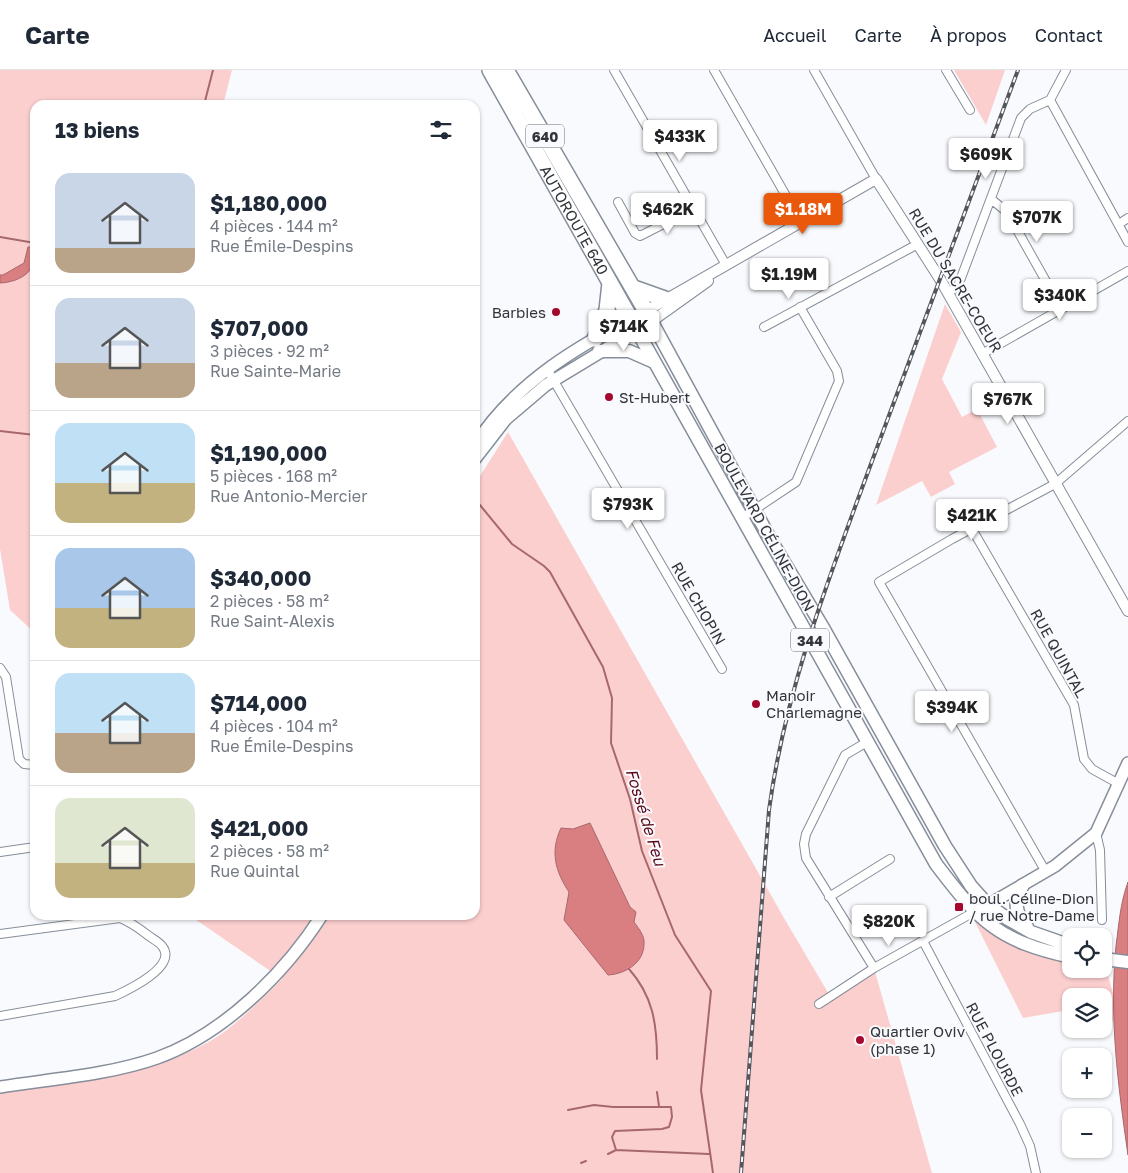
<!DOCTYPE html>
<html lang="fr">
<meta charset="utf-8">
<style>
:root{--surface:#fff;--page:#f2f2f3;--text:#1f2937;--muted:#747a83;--line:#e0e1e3;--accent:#ea580c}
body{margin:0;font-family:"Golos Text",sans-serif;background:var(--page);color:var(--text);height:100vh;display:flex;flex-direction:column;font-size:19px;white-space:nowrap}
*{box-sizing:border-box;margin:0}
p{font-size:16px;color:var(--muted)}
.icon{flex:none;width:28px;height:28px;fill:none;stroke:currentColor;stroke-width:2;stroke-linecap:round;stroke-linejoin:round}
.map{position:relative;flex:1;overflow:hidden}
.details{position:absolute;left:30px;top:30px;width:450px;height:820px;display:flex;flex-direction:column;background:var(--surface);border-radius:15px;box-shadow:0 1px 4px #0004}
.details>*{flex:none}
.buttons{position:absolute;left:1062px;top:858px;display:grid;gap:10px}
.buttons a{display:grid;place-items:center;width:50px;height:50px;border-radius:10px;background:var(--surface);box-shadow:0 1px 4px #0004;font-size:25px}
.price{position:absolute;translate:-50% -42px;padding:0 11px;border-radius:5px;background:#fff;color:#222;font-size:16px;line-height:32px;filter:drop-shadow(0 1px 2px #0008)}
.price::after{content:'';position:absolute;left:50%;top:30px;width:15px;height:11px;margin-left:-8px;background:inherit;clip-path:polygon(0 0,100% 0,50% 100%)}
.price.current{background:var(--accent);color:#fff}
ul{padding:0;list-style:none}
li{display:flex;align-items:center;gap:15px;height:125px;padding:0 25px}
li+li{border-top:1px solid var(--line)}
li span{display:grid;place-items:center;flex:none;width:140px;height:100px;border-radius:15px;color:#555}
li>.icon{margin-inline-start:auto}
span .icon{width:60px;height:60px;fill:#fffc;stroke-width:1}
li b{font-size:21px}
h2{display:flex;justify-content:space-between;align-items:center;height:60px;padding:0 25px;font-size:21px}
header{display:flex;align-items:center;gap:30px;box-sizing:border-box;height:70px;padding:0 25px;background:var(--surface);border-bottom:1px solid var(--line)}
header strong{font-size:24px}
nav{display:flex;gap:28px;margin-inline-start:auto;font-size:18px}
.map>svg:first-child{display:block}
.green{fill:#fccfcf}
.water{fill:#da7f81;stroke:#a7686c}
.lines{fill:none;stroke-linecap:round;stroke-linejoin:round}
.stream{stroke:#a7686c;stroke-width:2}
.minor-casing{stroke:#858e9a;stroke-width:10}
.tertiary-casing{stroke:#858e9a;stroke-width:12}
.secondary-casing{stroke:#858e9a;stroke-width:14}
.primary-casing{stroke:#858e9a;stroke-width:15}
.motorway-casing{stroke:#858e9a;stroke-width:18}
.minor{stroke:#fff;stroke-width:8}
.tertiary{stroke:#fff;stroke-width:10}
.secondary{stroke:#fff;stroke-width:11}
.primary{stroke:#fff;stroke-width:12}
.motorway{stroke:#fff;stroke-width:15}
.rail-casing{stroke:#54565c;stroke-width:4}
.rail{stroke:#f9fafd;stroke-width:2;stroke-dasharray:5.5;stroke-linecap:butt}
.poi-dot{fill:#a4082c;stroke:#f9fafd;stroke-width:2}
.labels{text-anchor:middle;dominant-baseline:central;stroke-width:4;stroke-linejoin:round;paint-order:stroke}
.shield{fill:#f9fafd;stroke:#6d6f74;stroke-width:1}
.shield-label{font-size:14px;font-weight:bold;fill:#31343a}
.street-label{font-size:15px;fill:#31343a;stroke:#f9fafd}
.poi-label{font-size:15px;fill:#31343a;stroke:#f9fafd;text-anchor:start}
.water-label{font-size:16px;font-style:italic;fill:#5b0616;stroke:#f9fafd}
</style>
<header>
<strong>Carte</strong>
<nav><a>Accueil</a><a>Carte</a><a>À propos</a><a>Contact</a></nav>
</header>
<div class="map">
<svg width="1128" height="1103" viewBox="0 0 1128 1103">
<rect width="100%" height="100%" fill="#f9fafd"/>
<!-- green -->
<path class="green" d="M0,0h232l-9,35h-188v528l-25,-23 -10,-61z
M954,0h51l-19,55z
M945,234l16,28 -19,47 20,38 15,-8 20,38 -48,25 6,12 -24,13 -9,-16 -46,24z
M508,362l276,486 46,78 44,-28 58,205h-932v-80c61,-11 149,-18 203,-48 31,-16 54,-42 79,-66l-93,-64h286v-431z
M971,844l24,15 76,28v12h35l7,24v28l-9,3v-28h-33v19l-2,-5 -46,8z"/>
<!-- water -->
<path class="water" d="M28,177h5c7,23 -12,35 -33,36v-8h3l21,-12z
M590,753l40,84 6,5 -2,10c5,7 11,14 10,22 0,19 -19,30 -36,31l-44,-55 5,-28c-14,-21 -19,-41 -8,-64l12,1z
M1128,812v273c-10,-70 -19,-138 -12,-209 3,-22 4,-42 12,-64z"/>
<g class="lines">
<!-- stream -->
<path class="stream" d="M204,35l9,-35
M0,167l35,6
M0,361l35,4
M475,429l37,45 32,22 6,6 53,95 9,31 -1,45 19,56 12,52 33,84 36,56 -10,99 12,83
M629,899c24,27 28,55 28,90
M657,1022l2,14
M568,1040l26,-5 19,2h58l1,10 -3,10 -7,2 -47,2 -3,6 4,13
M608,1084l8,-4 93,4
M581,1093l5,-2"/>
<defs>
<path id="minor" d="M614,0l112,195
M714,0l87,152
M814,0l62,109
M946,0l24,40
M1050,30l78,142
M991,129l16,13 54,96
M618,132l17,31 5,3 53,-27
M1119,154l9,-6
M948,223l10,-7 63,-168 9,-9 20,-9 16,-30
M764,257l154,-83
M982,284l146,-83
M547,299l175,300
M742,448l54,-36 43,-101 -2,-10 -37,-64
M972,459l102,176 10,54 8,10 27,15
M0,598l6,9 13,82 5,5 11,1
M867,672l-22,13 -39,79 -2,10 2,14 68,110
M1096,763l4,17 2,70
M0,782l35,-5
M1046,802l-167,-290 73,-43 103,-55 73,-63
M829,827l61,-38
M0,864l120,-16c11,4 20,11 29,18 4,3 10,6 13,10 17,20 -34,44 -47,50l-115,20
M923,871l97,183 10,22 6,27
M819,934l55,-36 100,-56"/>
<path id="tertiary" d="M646,241l230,-132 64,100 188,332
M652,251l56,-40"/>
<path id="secondary" d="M475,375c40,-63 106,-101 171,-134
M475,389l31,-40 40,-34 106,-64
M981,839l74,-43 41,-33 32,-70
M0,1017c51,-8 109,-12 157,-29 67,-24 128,-85 165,-143"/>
<path id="primary" d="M646,241l126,231 50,84 123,220 26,40 17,19 20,14 23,13 40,14
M630,248l306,546c44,58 62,77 135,93
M599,281h30l25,11
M1023,815c-10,16 -8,28 4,42
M1104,889l24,3"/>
<g id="motorway">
<path id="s1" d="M490,0l140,248"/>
<path d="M506,0l140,241"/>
<path d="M634,218l31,11"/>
<path d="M595,269l12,-29 3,-27"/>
</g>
</defs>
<!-- minor casing -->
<use href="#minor" class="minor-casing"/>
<!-- tertiary casing -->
<use href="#tertiary" class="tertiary-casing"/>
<!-- secondary casing -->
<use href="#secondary" class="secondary-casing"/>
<!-- primary casing -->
<use href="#primary" class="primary-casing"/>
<!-- motorway casing -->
<use href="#motorway" class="motorway-casing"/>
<!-- minor -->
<use href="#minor" class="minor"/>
<!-- tertiary -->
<use href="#tertiary" class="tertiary"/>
<!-- secondary -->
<use href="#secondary" class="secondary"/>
<!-- primary -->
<use href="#primary" class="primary"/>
<!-- motorway -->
<use href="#motorway" class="motorway"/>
<defs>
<path id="rail" d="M741,1103l28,-363c17,-125 63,-240 106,-357 48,-128 95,-255 143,-383"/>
</defs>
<!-- rail casing -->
<use href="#rail" class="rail-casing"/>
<!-- rail -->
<use href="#rail" class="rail"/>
</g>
<!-- markers -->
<g class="poi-dot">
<circle cx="556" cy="242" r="5"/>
<circle cx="609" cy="327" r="5"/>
<circle cx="756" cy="634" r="5"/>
<rect x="954" y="832" width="10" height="10" rx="2.5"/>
<circle cx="860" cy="970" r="5"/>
</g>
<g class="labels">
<!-- shield labels -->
<g class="shield">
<rect x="526" y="54.5" width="38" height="23" rx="4"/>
<rect x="791" y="558.5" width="38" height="23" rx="4"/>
</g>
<g class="shield-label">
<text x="545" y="66">640</text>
<text x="810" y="570">344</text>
</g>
<!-- street labels -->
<g class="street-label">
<text stroke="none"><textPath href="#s1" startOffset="172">AUTOROUTE 640</textPath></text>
<text transform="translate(956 210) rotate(59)">RUE DU SACRE-COEUR</text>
<text transform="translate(765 457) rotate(61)">BOULEVARD CÉLINE-DION</text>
<text transform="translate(699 533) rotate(60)">RUE CHOPIN</text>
<text transform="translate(1059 583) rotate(61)">RUE QUINTAL</text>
<text transform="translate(995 979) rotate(62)">RUE PLOURDE</text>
</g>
<!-- poi labels -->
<g class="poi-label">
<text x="546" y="242" text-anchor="end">Barbies</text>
<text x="619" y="327">St-Hubert</text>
<text x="766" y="625">Manoir<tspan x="766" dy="17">Charlemagne</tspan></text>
<text x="969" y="828">boul. Céline-Dion<tspan x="969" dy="17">/ rue Notre-Dame</tspan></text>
<text x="870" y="961">Quartier Oviv<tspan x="870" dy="17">(phase 1)</tspan></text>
</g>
<!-- water labels -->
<g class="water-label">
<text transform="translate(646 747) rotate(73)">Fossé de Feu</text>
</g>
</g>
</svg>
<div class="buttons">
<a><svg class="icon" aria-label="locate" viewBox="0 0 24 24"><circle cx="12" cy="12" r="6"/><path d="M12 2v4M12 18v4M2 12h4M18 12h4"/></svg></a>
<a><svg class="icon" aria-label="layers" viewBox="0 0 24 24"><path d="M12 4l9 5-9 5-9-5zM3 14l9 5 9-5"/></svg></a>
<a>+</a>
<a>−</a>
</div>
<b class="price" style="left:680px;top:92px">$433K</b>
<b class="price" style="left:986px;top:110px">$609K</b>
<b class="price" style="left:668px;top:165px">$462K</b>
<b class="price current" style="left:803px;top:165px">$1.18M</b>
<b class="price" style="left:1037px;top:173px">$707K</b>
<b class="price" style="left:789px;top:230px">$1.19M</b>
<b class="price" style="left:1060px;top:251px">$340K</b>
<b class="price" style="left:624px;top:282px">$714K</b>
<b class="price" style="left:1008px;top:355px">$767K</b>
<b class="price" style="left:628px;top:460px">$793K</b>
<b class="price" style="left:972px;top:471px">$421K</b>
<b class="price" style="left:952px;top:663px">$394K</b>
<b class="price" style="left:889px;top:877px">$820K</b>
<section class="details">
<h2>13 biens<svg class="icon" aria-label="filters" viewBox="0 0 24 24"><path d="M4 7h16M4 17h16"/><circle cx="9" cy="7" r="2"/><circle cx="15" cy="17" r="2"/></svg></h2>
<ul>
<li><span style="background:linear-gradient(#c9d6e8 75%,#b9a48a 0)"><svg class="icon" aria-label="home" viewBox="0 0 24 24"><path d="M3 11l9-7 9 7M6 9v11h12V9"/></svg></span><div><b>$1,180,000</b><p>4 pièces · 144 m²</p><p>Rue Émile-Despins</p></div></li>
<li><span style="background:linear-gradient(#c9d6e8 65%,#b9a48a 0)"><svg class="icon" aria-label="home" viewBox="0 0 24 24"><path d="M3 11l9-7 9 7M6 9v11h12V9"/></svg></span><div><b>$707,000</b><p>3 pièces · 92 m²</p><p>Rue Sainte-Marie</p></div></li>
<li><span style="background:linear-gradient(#bfe0f5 60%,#c2b280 0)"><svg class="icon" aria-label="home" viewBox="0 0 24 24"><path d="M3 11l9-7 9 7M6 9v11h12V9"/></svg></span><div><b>$1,190,000</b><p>5 pièces · 168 m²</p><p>Rue Antonio-Mercier</p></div></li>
<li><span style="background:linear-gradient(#a9c7e8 60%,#c2b280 0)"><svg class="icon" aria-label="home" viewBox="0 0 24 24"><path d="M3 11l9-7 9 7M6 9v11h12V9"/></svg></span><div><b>$340,000</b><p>2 pièces · 58 m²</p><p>Rue Saint-Alexis</p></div></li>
<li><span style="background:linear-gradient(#bfe0f5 60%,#b9a48a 0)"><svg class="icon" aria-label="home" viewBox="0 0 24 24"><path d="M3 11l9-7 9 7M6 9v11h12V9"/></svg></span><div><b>$714,000</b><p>4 pièces · 104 m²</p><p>Rue Émile-Despins</p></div></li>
<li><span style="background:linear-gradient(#dfe7d0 65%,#c2b280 0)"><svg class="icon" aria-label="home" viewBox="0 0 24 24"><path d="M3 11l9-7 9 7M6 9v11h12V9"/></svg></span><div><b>$421,000</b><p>2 pièces · 58 m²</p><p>Rue Quintal</p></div></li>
</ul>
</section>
</div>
